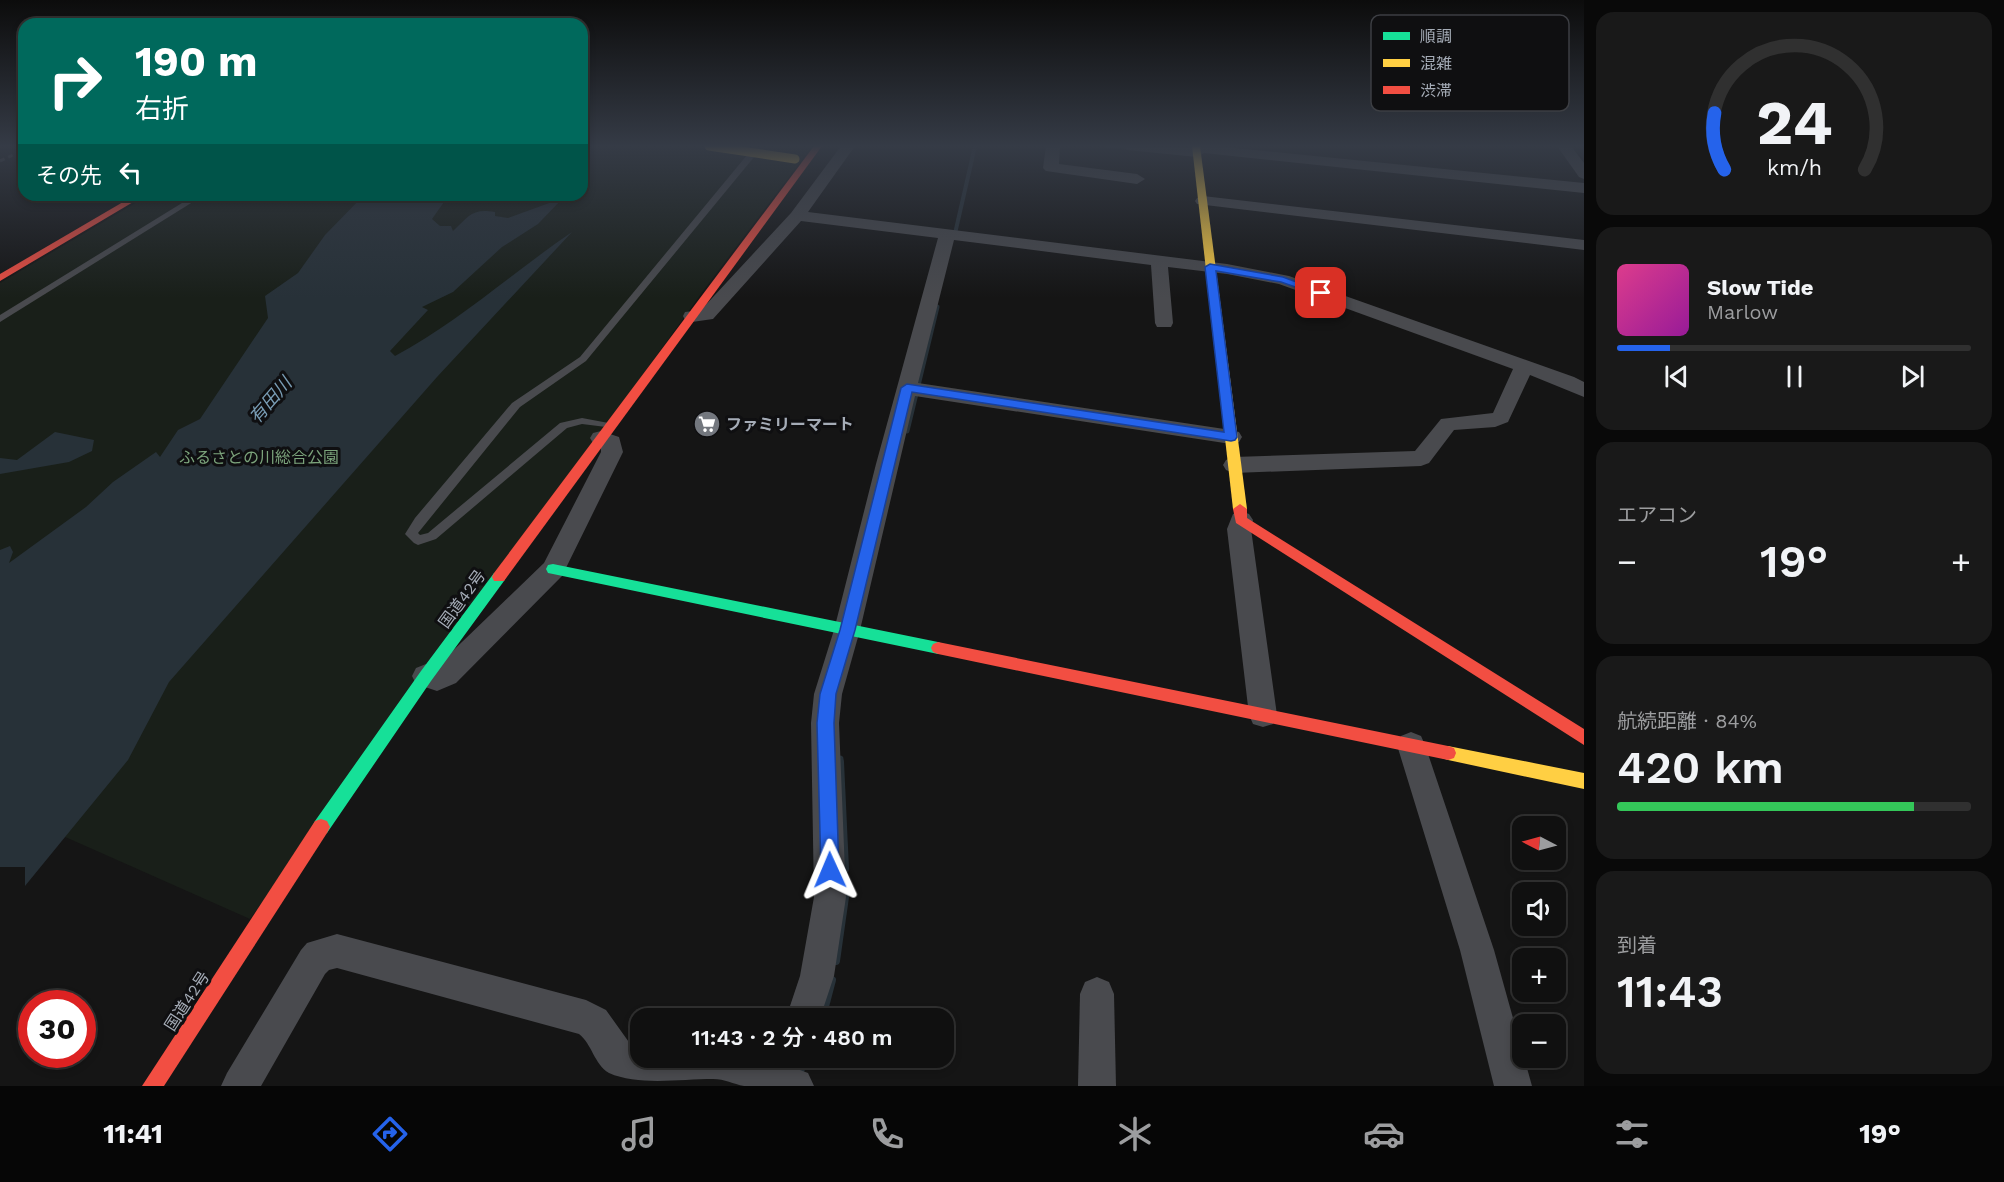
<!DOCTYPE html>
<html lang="ja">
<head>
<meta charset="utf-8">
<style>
  :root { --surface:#101010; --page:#191919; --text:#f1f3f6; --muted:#9c9d9f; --line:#303030; --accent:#2563eb }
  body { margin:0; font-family:"Work Sans","Noto Sans JP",sans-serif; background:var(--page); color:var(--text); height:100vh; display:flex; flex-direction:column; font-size:22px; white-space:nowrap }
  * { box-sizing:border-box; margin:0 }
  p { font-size:20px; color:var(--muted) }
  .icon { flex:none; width:33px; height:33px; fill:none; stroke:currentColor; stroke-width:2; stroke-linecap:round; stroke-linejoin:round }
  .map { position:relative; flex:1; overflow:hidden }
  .drawer { display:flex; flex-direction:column; gap:12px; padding:12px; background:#090909; width:420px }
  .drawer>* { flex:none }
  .top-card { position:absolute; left:18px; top:18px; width:570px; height:183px; border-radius:18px; box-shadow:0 3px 9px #0003,0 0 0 2px var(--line); background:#00695c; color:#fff; overflow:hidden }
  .needle { width:39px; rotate:276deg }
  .buttons { position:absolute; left:1512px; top:816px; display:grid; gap:12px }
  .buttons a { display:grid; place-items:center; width:54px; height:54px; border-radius:12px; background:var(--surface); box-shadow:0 3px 9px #0003,0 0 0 2px var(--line); font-size:30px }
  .speed { position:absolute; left:18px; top:990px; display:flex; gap:12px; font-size:30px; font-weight:700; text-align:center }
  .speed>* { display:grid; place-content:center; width:78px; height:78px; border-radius:50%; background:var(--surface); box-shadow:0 3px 9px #0003,0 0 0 2px var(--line); line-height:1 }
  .speed .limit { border:9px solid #d22; background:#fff; color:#111 }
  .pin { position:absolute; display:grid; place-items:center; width:51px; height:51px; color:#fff; margin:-26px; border-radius:12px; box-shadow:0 3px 9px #0006 }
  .me { position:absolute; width:66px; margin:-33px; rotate:359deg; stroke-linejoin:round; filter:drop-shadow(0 0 4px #0008) }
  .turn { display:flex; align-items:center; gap:21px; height:126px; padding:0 18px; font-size:27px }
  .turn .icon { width:78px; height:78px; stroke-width:2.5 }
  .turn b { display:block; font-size:42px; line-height:51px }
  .then { display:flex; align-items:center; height:57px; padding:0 18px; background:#0003; gap:12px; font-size:22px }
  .big { font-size:45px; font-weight:600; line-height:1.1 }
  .drawer .tile { flex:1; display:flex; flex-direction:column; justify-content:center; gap:9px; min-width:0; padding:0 21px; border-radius:18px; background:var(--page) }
  .drawer .dial { align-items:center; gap:0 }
  .dial svg { height:156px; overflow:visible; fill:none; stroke:var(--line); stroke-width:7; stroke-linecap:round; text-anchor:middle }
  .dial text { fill:var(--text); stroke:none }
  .song { display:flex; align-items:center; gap:18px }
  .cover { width:72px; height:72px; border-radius:9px; background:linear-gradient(135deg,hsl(330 70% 55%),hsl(300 70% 35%)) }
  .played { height:6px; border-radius:3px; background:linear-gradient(90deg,var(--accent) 15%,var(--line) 15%) }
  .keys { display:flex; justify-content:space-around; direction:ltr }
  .heat { display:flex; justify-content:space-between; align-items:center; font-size:33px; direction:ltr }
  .charge { height:9px; border-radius:4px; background:linear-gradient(90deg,#34c759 84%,var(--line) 0) }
  .trip { position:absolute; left:630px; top:1008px; width:324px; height:60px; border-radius:18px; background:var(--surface); box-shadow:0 3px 9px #0003,0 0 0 2px var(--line); font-weight:600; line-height:60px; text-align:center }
  .menu { display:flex; height:96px; justify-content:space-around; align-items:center; background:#060606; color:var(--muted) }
  .menu .icon { width:42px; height:42px }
  .menu .on { color:var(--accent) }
  .menu b { font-size:27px; color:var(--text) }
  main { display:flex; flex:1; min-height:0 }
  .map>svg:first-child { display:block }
</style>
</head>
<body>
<main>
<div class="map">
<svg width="1584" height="1086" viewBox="0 0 1584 1086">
  <rect width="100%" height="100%" fill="#151515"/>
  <polygon fill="#191f19" points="582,146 812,146 701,294 250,919 0,808 0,283 149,195 582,195"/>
  <g fill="#273138">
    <path d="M 364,195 L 449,195 L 432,219 L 440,226 L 451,226 L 453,231 C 469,216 472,208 495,212 L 495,216 L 508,218 L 563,198 L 538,224 L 502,247 L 453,292 L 422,307 L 428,310 L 390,351 L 395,356 C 458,322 512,273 572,232 L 437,377 L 169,682 L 128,760 L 25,886 L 25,867 L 0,867 L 0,550 L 10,546 L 13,552 L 9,563 L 86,507 L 113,482 L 156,452 L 160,457 L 178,430 L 200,419 L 268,318 L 265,296 L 298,273 L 325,235 Z"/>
    <polygon points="55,432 94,440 92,451 69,462 0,474 0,458 17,460"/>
  </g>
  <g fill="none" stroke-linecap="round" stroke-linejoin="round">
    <g stroke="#273138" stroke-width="4">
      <polyline points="1108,146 1129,148"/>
      <polyline points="954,238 975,146"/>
    </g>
    <polyline stroke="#273138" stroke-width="5" points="907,431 937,307"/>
    <polyline stroke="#273138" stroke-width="7" points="840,759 840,764"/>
    <g stroke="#273138" stroke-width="8">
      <polyline points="840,762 845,869"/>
      <polyline points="836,961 845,897"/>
      <polyline points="822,1018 832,980"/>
      <polyline points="793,1086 806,1058"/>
    </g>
    <g fill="#494a4e" fill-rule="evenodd">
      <polygon points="752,149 759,151 586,361 520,407 418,533 420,535 428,533 560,423 582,418 614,424 615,426 614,428 582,424 567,428 436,539 418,545 414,543 405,534 415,518 512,403 580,357"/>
      <polygon points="195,195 204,195 0,322 0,315"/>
    </g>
    <g fill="#494a4e" fill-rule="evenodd">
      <polygon points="841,146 855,146 808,212 1227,264 1289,276 1574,377 1584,382 1584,397 1530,375 1508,422 1495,427 1454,430 1429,463 1421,466 1234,473 1226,470 1223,465 1226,460 1234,457 1415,451 1441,419 1493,413 1513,369 1279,284 1227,274 1168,267 1173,323 1171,327 1157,327 1155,323 1151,265 954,240 918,383 1231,430 1239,432 1242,437 1239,442 1231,444 915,396 860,630 842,694 839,723 846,897 834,976 820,1018 786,1018 800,976 814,897 811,723 814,694 834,630 876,464 938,238 801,221 713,319 692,322 685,320 683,316 685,312 701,310 791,213"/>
      <polygon points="1046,146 1060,146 1059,164 1137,174 1145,179 1137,184 1046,171 1043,168"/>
      <polygon points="1120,146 1189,148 1190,146 1214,146 1584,183 1584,193 1204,153 1197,157 1127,150"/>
      <polygon points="1557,146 1571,146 1584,163 1584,179 1579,177"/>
      <polygon points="1203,196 1584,240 1584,250 1197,204 1195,201 1197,198"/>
      <polygon points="601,431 619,437 623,452 562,576 456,683 437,691 416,684 412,676 416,668 426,664 436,667 544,563 601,452 601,446 593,443 590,438 593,433"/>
      <polygon points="1241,511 1249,514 1253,520 1251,529 1277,715 1273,724 1263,727 1253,724 1249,715 1227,529 1233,514"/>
      <polygon points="1411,732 1421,736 1425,745 1494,950 1532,1086 1494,1086 1460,950 1397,745 1401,736"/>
      <path d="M 337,934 L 586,1000 L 606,1010 L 631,1045 L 640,1044 L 640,1058 L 805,1058 L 800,1070 L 808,1073 L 814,1086 C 792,1086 766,1086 744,1086 C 733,1084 725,1079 713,1079 C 680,1079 638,1086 609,1073 C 594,1064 592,1044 579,1034 L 337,968 L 329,970 L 325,974 L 261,1086 L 221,1086 L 227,1073 L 301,950 L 307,943 Z"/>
      <polygon points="1097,977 1109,982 1114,994 1116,1086 1078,1086 1080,994 1085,982"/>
    </g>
    <g fill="#16e098" fill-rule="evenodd">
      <polygon points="553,564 938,642 943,644 945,648 943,652 938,654 553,574 548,573 546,569 548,565"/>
      <polygon points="499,572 504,573 506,577 504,581 431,681 327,833 321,835 315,833 312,827 315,821 421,671 494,573"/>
    </g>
    <g fill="#ffcf43" fill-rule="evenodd">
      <polygon points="1192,146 1200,146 1247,509 1240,514 1233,509"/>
      <polygon points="1448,746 1584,773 1584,789 1448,760 1442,758 1440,753 1442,748"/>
    </g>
    <g fill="#f24e42" fill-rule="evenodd">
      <polygon points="814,146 822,146 504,581 494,581 492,577 494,573"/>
      <polygon points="135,195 145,195 0,281 0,274"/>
      <polygon points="1240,504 1247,509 1247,518 1584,729 1584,745 1236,523 1233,509"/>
      <polygon points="938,642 1448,746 1454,748 1456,753 1454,758 1448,760 938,654 933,652 931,648 933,644"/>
      <polygon points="321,819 327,821 330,827 327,833 164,1086 142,1086 315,821"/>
    </g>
    <polyline stroke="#494a4d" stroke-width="3" stroke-dasharray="5 4" stroke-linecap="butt" points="0,161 24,150"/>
    <polyline stroke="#ffcf43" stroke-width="9" points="709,146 795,159"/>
  </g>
  <linearGradient id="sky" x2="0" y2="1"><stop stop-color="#0c0c0c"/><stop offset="0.49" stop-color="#353b46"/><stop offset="1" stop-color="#353b46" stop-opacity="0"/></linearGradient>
  <rect width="1584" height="298" fill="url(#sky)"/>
  <polygon fill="#2563eb" stroke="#184099" stroke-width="1.5" points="1210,264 1283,277 1326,293 1321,296 1281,282 1216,271 1237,437 1235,440 1231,441 912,392 855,630 836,694 834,723 839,870 837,876 830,879 824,876 821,870 817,723 820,694 840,630 901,388 907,384 1224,432 1205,267"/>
  <defs>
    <symbol id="supermarket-disc" viewBox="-11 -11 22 22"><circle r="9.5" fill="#73777e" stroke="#0f0f11"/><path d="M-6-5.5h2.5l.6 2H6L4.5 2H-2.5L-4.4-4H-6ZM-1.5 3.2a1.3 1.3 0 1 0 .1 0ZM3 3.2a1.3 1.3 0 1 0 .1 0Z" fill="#fff"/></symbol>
  </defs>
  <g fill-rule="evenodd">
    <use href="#supermarket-disc" x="692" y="409" width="30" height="30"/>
  </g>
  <g text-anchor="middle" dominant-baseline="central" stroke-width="6" stroke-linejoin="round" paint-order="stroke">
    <g font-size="16" font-weight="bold" fill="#a5acb7" stroke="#0f0f11" text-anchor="start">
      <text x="726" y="424">ファミリーマート</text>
    </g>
    <g font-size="16" fill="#7ba37b" stroke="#0f0f11">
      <text x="259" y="457">ふるさとの川総合公園</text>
    </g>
    <g font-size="16" fill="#a5acb7" stroke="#0f0f11">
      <text transform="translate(462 599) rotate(-54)">国道42号</text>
      <text transform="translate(187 1001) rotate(-57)">国道42号</text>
    </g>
    <g font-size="18" font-style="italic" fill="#799db5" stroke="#0f0f11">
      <text transform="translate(270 400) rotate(-49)">有田川</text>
    </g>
  </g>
  <rect x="1371" y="15" width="198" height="96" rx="9" fill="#0f0f11" stroke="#3c3e43" stroke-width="1.5"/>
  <rect x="1383" y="32" width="27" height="8" fill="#16e098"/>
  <rect x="1383" y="59" width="27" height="8" fill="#ffcf43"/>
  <rect x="1383" y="86" width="27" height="8" fill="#f24e42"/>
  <g font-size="16" fill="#a5acb7">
    <text x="1420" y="42">順調</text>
    <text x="1420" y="69">混雑</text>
    <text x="1420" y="96">渋滞</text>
  </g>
</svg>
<div class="buttons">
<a><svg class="needle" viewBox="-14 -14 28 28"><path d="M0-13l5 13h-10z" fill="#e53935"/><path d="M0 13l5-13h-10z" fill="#9c9d9f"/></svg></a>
<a><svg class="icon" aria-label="sound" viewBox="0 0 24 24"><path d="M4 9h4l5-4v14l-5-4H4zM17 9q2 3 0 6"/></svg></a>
<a>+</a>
<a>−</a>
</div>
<div class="speed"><div class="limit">30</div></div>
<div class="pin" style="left:1321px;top:293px;background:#d93025"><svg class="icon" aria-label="arrive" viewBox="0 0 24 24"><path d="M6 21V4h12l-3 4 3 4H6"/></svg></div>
<svg class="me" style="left:830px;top:870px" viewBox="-20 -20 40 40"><path d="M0-17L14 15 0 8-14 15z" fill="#2563eb" stroke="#fff" stroke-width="4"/></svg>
<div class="trip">11:43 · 2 分 · 480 m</div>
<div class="top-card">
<div class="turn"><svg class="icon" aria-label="right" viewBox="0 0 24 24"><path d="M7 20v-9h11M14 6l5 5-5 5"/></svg><div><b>190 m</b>右折</div></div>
<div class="then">その先<svg class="icon" aria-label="left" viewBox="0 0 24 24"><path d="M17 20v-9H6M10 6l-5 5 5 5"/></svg></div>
</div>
</div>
<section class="drawer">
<div class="tile dial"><svg viewBox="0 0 100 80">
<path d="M14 69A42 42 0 1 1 86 69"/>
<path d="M14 69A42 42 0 0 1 9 40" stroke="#2563eb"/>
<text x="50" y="56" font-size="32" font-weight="700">24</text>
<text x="50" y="72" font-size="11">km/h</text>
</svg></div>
<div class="tile">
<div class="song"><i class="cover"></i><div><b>Slow Tide</b><p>Marlow</p></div></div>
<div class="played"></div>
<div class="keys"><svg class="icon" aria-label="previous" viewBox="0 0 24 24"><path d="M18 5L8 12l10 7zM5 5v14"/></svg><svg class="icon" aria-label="pause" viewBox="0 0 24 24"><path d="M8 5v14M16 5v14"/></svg><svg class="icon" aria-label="next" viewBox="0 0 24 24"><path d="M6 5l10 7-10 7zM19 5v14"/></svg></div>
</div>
<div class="tile"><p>エアコン</p>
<div class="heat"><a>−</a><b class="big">19°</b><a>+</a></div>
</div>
<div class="tile"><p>航続距離 · 84%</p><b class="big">420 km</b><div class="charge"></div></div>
<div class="tile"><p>到着</p><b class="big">11:43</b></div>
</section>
</main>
<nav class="menu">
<b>11:41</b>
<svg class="icon on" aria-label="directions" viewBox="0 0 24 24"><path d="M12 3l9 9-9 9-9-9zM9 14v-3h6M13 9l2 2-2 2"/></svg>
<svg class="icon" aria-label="music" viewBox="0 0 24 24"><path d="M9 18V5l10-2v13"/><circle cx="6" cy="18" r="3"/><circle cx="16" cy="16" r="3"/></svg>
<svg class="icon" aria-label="phone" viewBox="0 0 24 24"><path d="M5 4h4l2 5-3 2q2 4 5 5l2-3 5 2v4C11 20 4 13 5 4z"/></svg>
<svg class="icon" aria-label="climate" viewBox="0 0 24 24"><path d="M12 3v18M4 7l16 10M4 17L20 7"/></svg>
<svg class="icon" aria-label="car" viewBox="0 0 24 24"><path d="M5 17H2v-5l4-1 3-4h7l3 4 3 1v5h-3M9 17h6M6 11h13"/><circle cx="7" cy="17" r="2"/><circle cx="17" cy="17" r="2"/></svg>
<svg class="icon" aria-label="filters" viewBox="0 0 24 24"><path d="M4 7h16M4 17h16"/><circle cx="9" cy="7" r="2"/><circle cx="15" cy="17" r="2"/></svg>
<b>19°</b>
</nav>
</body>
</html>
